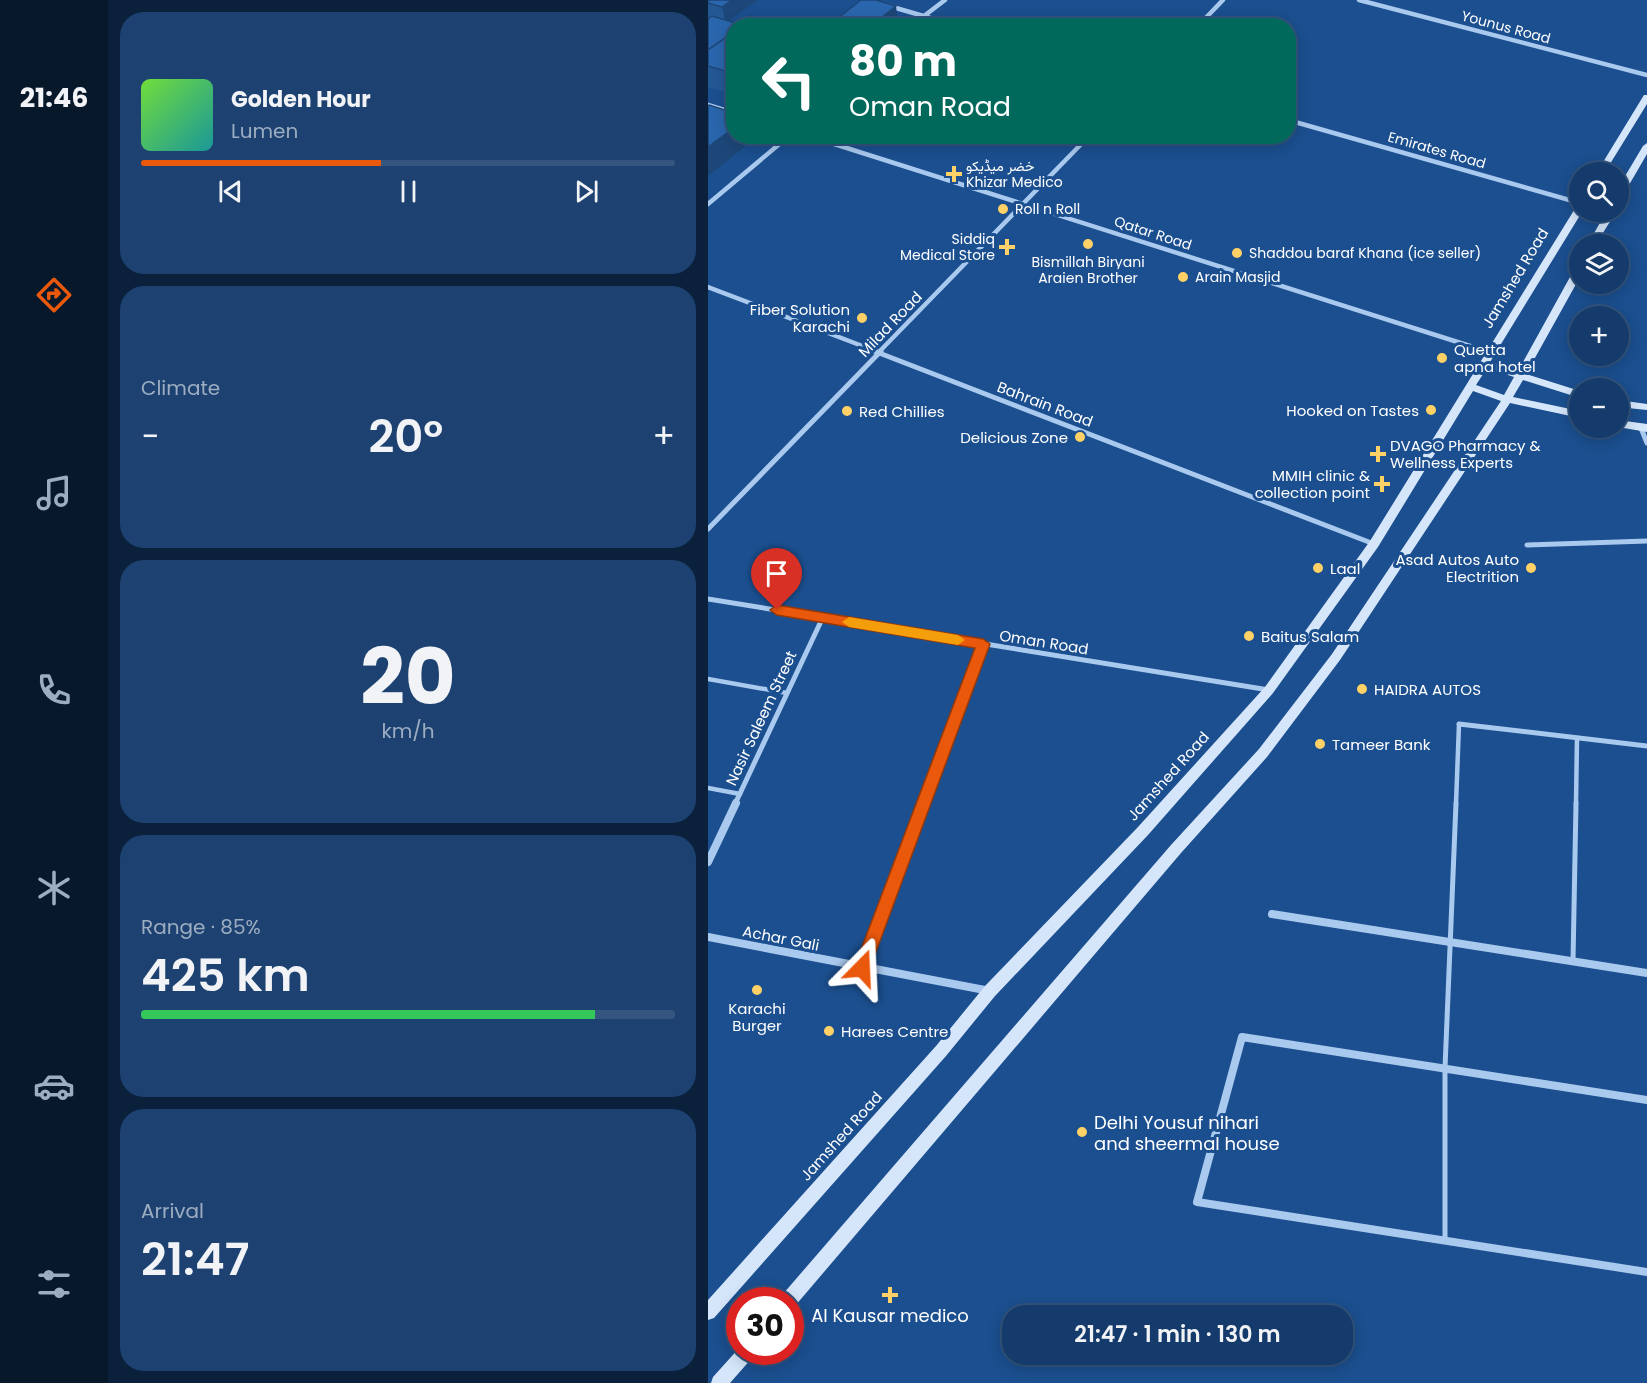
<!DOCTYPE html>
<html lang="en">
<head>
<meta charset="utf-8">
<style>
  :root { --surface:#143b6b; --page:#1d4271; --text:#f1f3f6; --muted:#9dadc1; --line:#33557e; --accent:#ea580c }
  body { margin:0; font-family:Poppins,Vazirmatn,sans-serif; background:var(--page); color:var(--text); height:100vh; display:flex; flex-direction:column; font-size:22px; white-space:nowrap }
  * { box-sizing:border-box; margin:0 }
  p { font-size:20px; color:var(--muted) }
  .icon { flex:none; width:33px; height:33px; fill:none; stroke:currentColor; stroke-width:2; stroke-linecap:round; stroke-linejoin:round }
  .map { position:relative; flex:1; overflow:hidden }
  .panel { display:flex; flex-direction:column; gap:12px; padding:12px; background:#0b203b; width:600px }
  .panel>* { flex:none }
  .banner { position:absolute; left:18px; top:18px; width:570px; height:126px; border-radius:24px; box-shadow:0 3px 15px #0003,0 0 0 2px var(--line); background:#00695c; color:#fff; overflow:hidden }
  .tools { position:absolute; left:861px; top:162px; display:grid; gap:12px }
  .tools a { display:grid; place-items:center; width:60px; height:60px; border-radius:50%; background:var(--surface); box-shadow:0 3px 15px #0003,0 0 0 2px var(--line); font-size:30px }
  .speed { position:absolute; left:18px; top:1287px; display:flex; gap:12px; font-size:30px; font-weight:700; text-align:center }
  .speed>* { display:grid; place-content:center; width:78px; height:78px; border-radius:50%; background:var(--surface); box-shadow:0 3px 15px #0003,0 0 0 2px var(--line); line-height:1 }
  .speed .limit { border:9px solid #d22; background:#fff; color:#111 }
  .pin { position:absolute; display:grid; place-items:center; width:51px; height:51px; color:#fff; margin:-62px -26px; border-radius:50% 50% 50% 0; rotate:-45deg; box-shadow:0 0 6px #0007 }
  .pin .icon { rotate:45deg }
  .me { position:absolute; width:66px; margin:-33px; rotate:21deg; stroke-linejoin:round; filter:drop-shadow(0 0 4px #0008) }
  .turn { display:flex; align-items:center; gap:21px; height:126px; padding:0 24px; font-size:27px }
  .turn .icon { width:78px; height:78px; stroke-width:2.5 }
  .turn b { display:block; font-size:42px; line-height:51px }
  .big { font-size:45px; font-weight:600; line-height:1.1 }
  .panel .card { flex:1; display:flex; flex-direction:column; justify-content:center; gap:9px; min-width:0; padding:0 21px; border-radius:24px; background:var(--page) }
  .panel .dial { align-items:center; gap:0 }
  .dial b { font-size:78px; line-height:1 }
  .song { display:flex; align-items:center; gap:18px }
  .cover { width:72px; height:72px; border-radius:9px; background:linear-gradient(135deg,hsl(100 70% 55%),hsl(180 70% 35%)) }
  .played { height:6px; border-radius:3px; background:linear-gradient(90deg,var(--accent) 45%,var(--line) 45%) }
  .keys { display:flex; justify-content:space-around; direction:ltr }
  .heat { display:flex; justify-content:space-between; align-items:center; font-size:33px; direction:ltr }
  .charge { height:9px; border-radius:4px; background:linear-gradient(90deg,#34c759 85%,var(--line) 0) }
  .trip { position:absolute; left:294px; top:1305px; width:351px; height:60px; border-radius:24px; background:var(--surface); box-shadow:0 3px 15px #0003,0 0 0 2px var(--line); font-weight:600; line-height:60px; text-align:center }
  main { display:flex; flex:1; min-height:0 }
  .dock { display:flex; flex-direction:column; width:108px; justify-content:space-around; align-items:center; background:#08182b; color:var(--muted) }
  .dock .icon { width:42px; height:42px }
  .dock .on { color:var(--accent) }
  .dock b { font-size:27px; color:var(--text) }
  .map>svg:first-child { display:block }
</style>
</head>
<body>
<main>
<nav class="dock">
<b>21:46</b>
<svg class="icon on" aria-label="directions" viewBox="0 0 24 24"><path d="M12 3l9 9-9 9-9-9zM9 14v-3h6M13 9l2 2-2 2"/></svg>
<svg class="icon" aria-label="music" viewBox="0 0 24 24"><path d="M9 18V5l10-2v13"/><circle cx="6" cy="18" r="3"/><circle cx="16" cy="16" r="3"/></svg>
<svg class="icon" aria-label="phone" viewBox="0 0 24 24"><path d="M5 4h4l2 5-3 2q2 4 5 5l2-3 5 2v4C11 20 4 13 5 4z"/></svg>
<svg class="icon" aria-label="climate" viewBox="0 0 24 24"><path d="M12 3v18M4 7l16 10M4 17L20 7"/></svg>
<svg class="icon" aria-label="car" viewBox="0 0 24 24"><path d="M5 17H2v-5l4-1 3-4h7l3 4 3 1v5h-3M9 17h6M6 11h13"/><circle cx="7" cy="17" r="2"/><circle cx="17" cy="17" r="2"/></svg>
<svg class="icon" aria-label="filters" viewBox="0 0 24 24"><path d="M4 7h16M4 17h16"/><circle cx="9" cy="7" r="2"/><circle cx="15" cy="17" r="2"/></svg>
</nav>
<section class="panel">
<div class="card">
<div class="song"><i class="cover"></i><div><b>Golden Hour</b><p>Lumen</p></div></div>
<div class="played"></div>
<div class="keys"><svg class="icon" aria-label="previous" viewBox="0 0 24 24"><path d="M18 5L8 12l10 7zM5 5v14"/></svg><svg class="icon" aria-label="pause" viewBox="0 0 24 24"><path d="M8 5v14M16 5v14"/></svg><svg class="icon" aria-label="next" viewBox="0 0 24 24"><path d="M6 5l10 7-10 7zM19 5v14"/></svg></div>
</div>
<div class="card"><p>Climate</p>
<div class="heat"><a>−</a><b class="big">20°</b><a>+</a></div>
</div>
<div class="card dial"><b>20</b><p>km/h</p></div>
<div class="card"><p>Range · 85%</p><b class="big">425 km</b><div class="charge"></div></div>
<div class="card"><p>Arrival</p><b class="big">21:47</b></div>
</section>
<div class="map">
<svg width="939" height="1383" viewBox="0 0 939 1383">
  <rect width="100%" height="100%" fill="#1b4f8f"/>
  <g fill="none" stroke-linecap="round" stroke-linejoin="round">
    <g stroke="#a9c9ee" stroke-width="4.5">
      <polyline points="0,679 79,693"/>
      <polyline points="0,788 32,794"/>
      <polyline points="748,804 751,724"/>
      <polyline points="868,804 869,738"/>
    </g>
    <g stroke="#a9c9ee" stroke-width="5">
      <polyline points="865,961 868,803"/>
      <polyline points="737,1240 737,1068 748,803"/>
    </g>
    <g stroke="#a9c9ee" stroke-width="4.5">
      <polyline points="651,0 939,75"/>
      <polyline points="181,6 250,26"/>
      <polyline points="203,26 237,0"/>
      <polyline points="490,26 515,0"/>
      <polyline points="0,105 26,113"/>
      <polyline points="580,120 872,203"/>
      <polyline points="101,136 781,352"/>
      <polyline points="0,204 81,136"/>
      <polyline points="0,287 170,352"/>
      <polyline points="171,352 381,136"/>
    </g>
    <g stroke="#a9c9ee" stroke-width="5">
      <polyline points="166,351 666,544"/>
      <polyline points="777,351 783,353"/>
      <polyline points="933,428 939,443"/>
      <polyline points="0,529 173,351"/>
      <polyline points="819,545 939,541"/>
      <polyline points="0,599 561,690"/>
      <polyline points="751,724 939,746"/>
      <polyline points="27,804 115,617"/>
      <polyline points="215,804 275,644"/>
    </g>
    <g stroke="#a9c9ee" stroke-width="8">
      <polyline points="0,862 28,803"/>
      <polyline points="564,914 939,973"/>
      <polyline points="0,937 282,991"/>
      <polyline points="154,967 216,803"/>
      <polyline points="939,1100 534,1037 489,1202 939,1272"/>
    </g>
    <g fill="#d6e6fa" fill-rule="evenodd">
      <polygon points="936,95 939,95 939,104 897,172 889,172"/>
      <polygon points="939,143 939,154 914,197 910,200 910,188 935,146"/>
      <path d="M 872,204 L 872,212 L 874,212 L 782,362 L 810,371 L 867,268 L 872,265 L 872,277 L 818,374 L 872,391 L 872,398 L 815,380 L 805,397 L 872,411 L 872,418 L 802,403 L 632,660 L 559,757 L 473,853 L 87,1306 L 82,1307 L 82,1300 L 73,1300 L 75,1294 L 463,845 L 551,749 L 624,654 L 793,401 L 765,391 L 670,547 L 565,693 L 440,835 L 287,996 L 238,1056 L 6,1318 L 0,1320 L 0,1300 L 228,1046 L 277,986 L 430,827 L 557,687 L 662,541 L 868,207 ZM 779,368 L 806,377 L 796,395 L 768,385 Z"/>
      <polygon points="898,212 908,212 888,244 880,244"/>
      <polygon points="910,400 939,404 939,410 910,407"/>
      <polygon points="910,420 939,424 939,432 910,427"/>
      <polygon points="32,1347 32,1352 46,1352 44,1358 22,1383 3,1383 5,1377"/>
    </g>
  </g>
  <polygon fill="#245895" points="0,0 50,0 21,21 34,25 57,26 26,26 26,95 0,87"/>
  <g fill="#1d4779">
    <polygon points="24,0 50,0 18,23 14,7"/>
    <polygon points="188,6 190,22 185,26 163,26"/>
    <polygon points="26,128 26,136 43,136 44,141 0,176 0,147"/>
  </g>
  <g fill="#2a66ad" stroke="#1d4779" stroke-width="1.5">
    <polygon points="0,0 24,0 14,7 0,3"/>
    <polygon points="153,0 168,0 188,6 163,26 120,26"/>
    <polygon points="4,16 34,25 26,26 26,32 0,50 0,19"/>
    <polygon points="41,21 57,26 34,26"/>
    <polygon points="26,32 26,72 24,73 0,66 0,50"/>
    <polygon points="1,105 26,113 26,128 0,147 0,106"/>
  </g>
  <polygon fill="#ea580c" stroke="#983908" stroke-width="1.5" points="69,605 275,639 282,644 162,968 159,973 154,975 148,973 146,968 267,648 69,615 62,610"/>
  <polygon fill="#f59e0b" points="141,617 250,635 257,640 250,645 141,627 134,622"/>
  <g fill="#ffd166" stroke="#1b4f8f" stroke-width="2">
    <path d="M243 165h6v6h6v6h-6v6h-6v-6h-6v-6h6z"/>
    <circle cx="295" cy="209" r="6"/>
    <circle cx="380" cy="244" r="6"/>
    <path d="M296 238h6v6h6v6h-6v6h-6v-6h-6v-6h6z"/>
    <circle cx="529" cy="253" r="6"/>
    <circle cx="475" cy="277" r="6"/>
    <circle cx="154" cy="318" r="6"/>
    <circle cx="734" cy="358" r="6"/>
    <circle cx="723" cy="410" r="6"/>
    <circle cx="139" cy="411" r="6"/>
    <circle cx="372" cy="437" r="6"/>
    <path d="M667 445h6v6h6v6h-6v6h-6v-6h-6v-6h6z"/>
    <path d="M671 475h6v6h6v6h-6v6h-6v-6h-6v-6h6z"/>
    <circle cx="610" cy="568" r="6"/>
    <circle cx="823" cy="568" r="6"/>
    <circle cx="541" cy="636" r="6"/>
    <circle cx="654" cy="689" r="6"/>
    <circle cx="612" cy="744" r="6"/>
    <circle cx="49" cy="990" r="6"/>
    <circle cx="121" cy="1031" r="6"/>
    <circle cx="374" cy="1132" r="6"/>
    <path d="M179 1286h6v6h6v6h-6v6h-6v-6h-6v-6h6z"/>
  </g>
  <g text-anchor="middle" dominant-baseline="central" stroke-width="6" stroke-linejoin="round" paint-order="stroke">
    <g font-size="14" fill="#fff" stroke="#1b4f8f">
      <text transform="translate(798 27) rotate(15)">Younus Road</text>
      <text transform="translate(729 150) rotate(16)">Emirates Road</text>
      <text transform="translate(445 233) rotate(18)">Qatar Road</text>
    </g>
    <g font-size="14" fill="#fff" stroke="#1b4f8f" text-anchor="start">
      <text x="258" y="166">خضر میڈیکو<tspan x="258" dy="16">Khizar Medico</tspan></text>
      <text x="307" y="209">Roll n Roll</text>
      <text x="287" y="239" text-anchor="end">Siddiq<tspan x="287" dy="16">Medical Store</tspan></text>
      <text x="541" y="253">Shaddou baraf Khana (ice seller)</text>
      <text x="380" y="262" text-anchor="middle">Bismillah Biryani<tspan x="380" dy="16">Araien Brother</tspan></text>
      <text x="487" y="277">Arain Masjid</text>
    </g>
    <g font-size="15" fill="#fff" stroke="#1b4f8f">
      <text transform="translate(807 278) rotate(-59)">Jamshed Road</text>
      <text transform="translate(182 324) rotate(-46)">Milad Road</text>
      <text transform="translate(337 404) rotate(21)">Bahrain Road</text>
      <text transform="translate(336 642) rotate(9)">Oman Road</text>
      <text transform="translate(53 718) rotate(-65)">Nasir Saleem Street</text>
      <text transform="translate(460 776) rotate(-48)">Jamshed Road</text>
      <text transform="translate(73 938) rotate(11)">Achar Gali</text>
      <text transform="translate(133 1136) rotate(-48)">Jamshed Road</text>
    </g>
    <g font-size="15" fill="#fff" stroke="#1b4f8f" text-anchor="start">
      <text x="142" y="309" text-anchor="end">Fiber Solution<tspan x="142" dy="17">Karachi</tspan></text>
      <text x="746" y="349">Quetta<tspan x="746" dy="17">apna hotel</tspan></text>
      <text x="711" y="410" text-anchor="end">Hooked on Tastes</text>
      <text x="151" y="411">Red Chillies</text>
      <text x="360" y="437" text-anchor="end">Delicious Zone</text>
      <text x="682" y="445">DVAGO Pharmacy &amp;<tspan x="682" dy="17">Wellness Experts</tspan></text>
      <text x="662" y="475" text-anchor="end">MMIH clinic &amp;<tspan x="662" dy="17">collection point</tspan></text>
      <text x="811" y="559" text-anchor="end">Asad Autos Auto<tspan x="811" dy="17">Electrition</tspan></text>
      <text x="622" y="568">Laal</text>
      <text x="553" y="636">Baitus Salam</text>
      <text x="666" y="689">HAIDRA AUTOS</text>
      <text x="624" y="744">Tameer Bank</text>
      <text x="49" y="1008" text-anchor="middle">Karachi<tspan x="49" dy="17">Burger</tspan></text>
      <text x="133" y="1031">Harees Centre</text>
    </g>
    <g font-size="18" fill="#fff" stroke="#1b4f8f" text-anchor="start">
      <text x="386" y="1122">Delhi Yousuf nihari<tspan x="386" dy="21">and sheermal house</tspan></text>
      <text x="182" y="1315" text-anchor="middle">Al Kausar medico</text>
    </g>
  </g>
</svg>
<div class="tools">
<a><svg class="icon" aria-label="search" viewBox="0 0 24 24"><circle cx="10" cy="10" r="6"/><path d="M15 15l6 6"/></svg></a>
<a><svg class="icon" aria-label="layers" viewBox="0 0 24 24"><path d="M12 4l9 5-9 5-9-5zM3 14l9 5 9-5"/></svg></a>
<a>+</a>
<a>−</a>
</div>
<div class="speed"><div class="limit">30</div></div>
<div class="pin" style="left:69px;top:610px;background:#d93025"><svg class="icon" aria-label="arrive" viewBox="0 0 24 24"><path d="M6 21V4h12l-3 4 3 4H6"/></svg></div>
<svg class="me" style="left:154px;top:968px" viewBox="-20 -20 40 40"><path d="M0-17L14 15 0 8-14 15z" fill="#ea580c" stroke="#fff" stroke-width="4"/></svg>
<div class="trip">21:47 · 1 min · 130 m</div>
<div class="banner">
<div class="turn"><svg class="icon" aria-label="left" viewBox="0 0 24 24"><path d="M17 20v-9H6M10 6l-5 5 5 5"/></svg><div><b>80 m</b>Oman Road</div></div>
</div>
</div>
</main>
</body>
</html>
